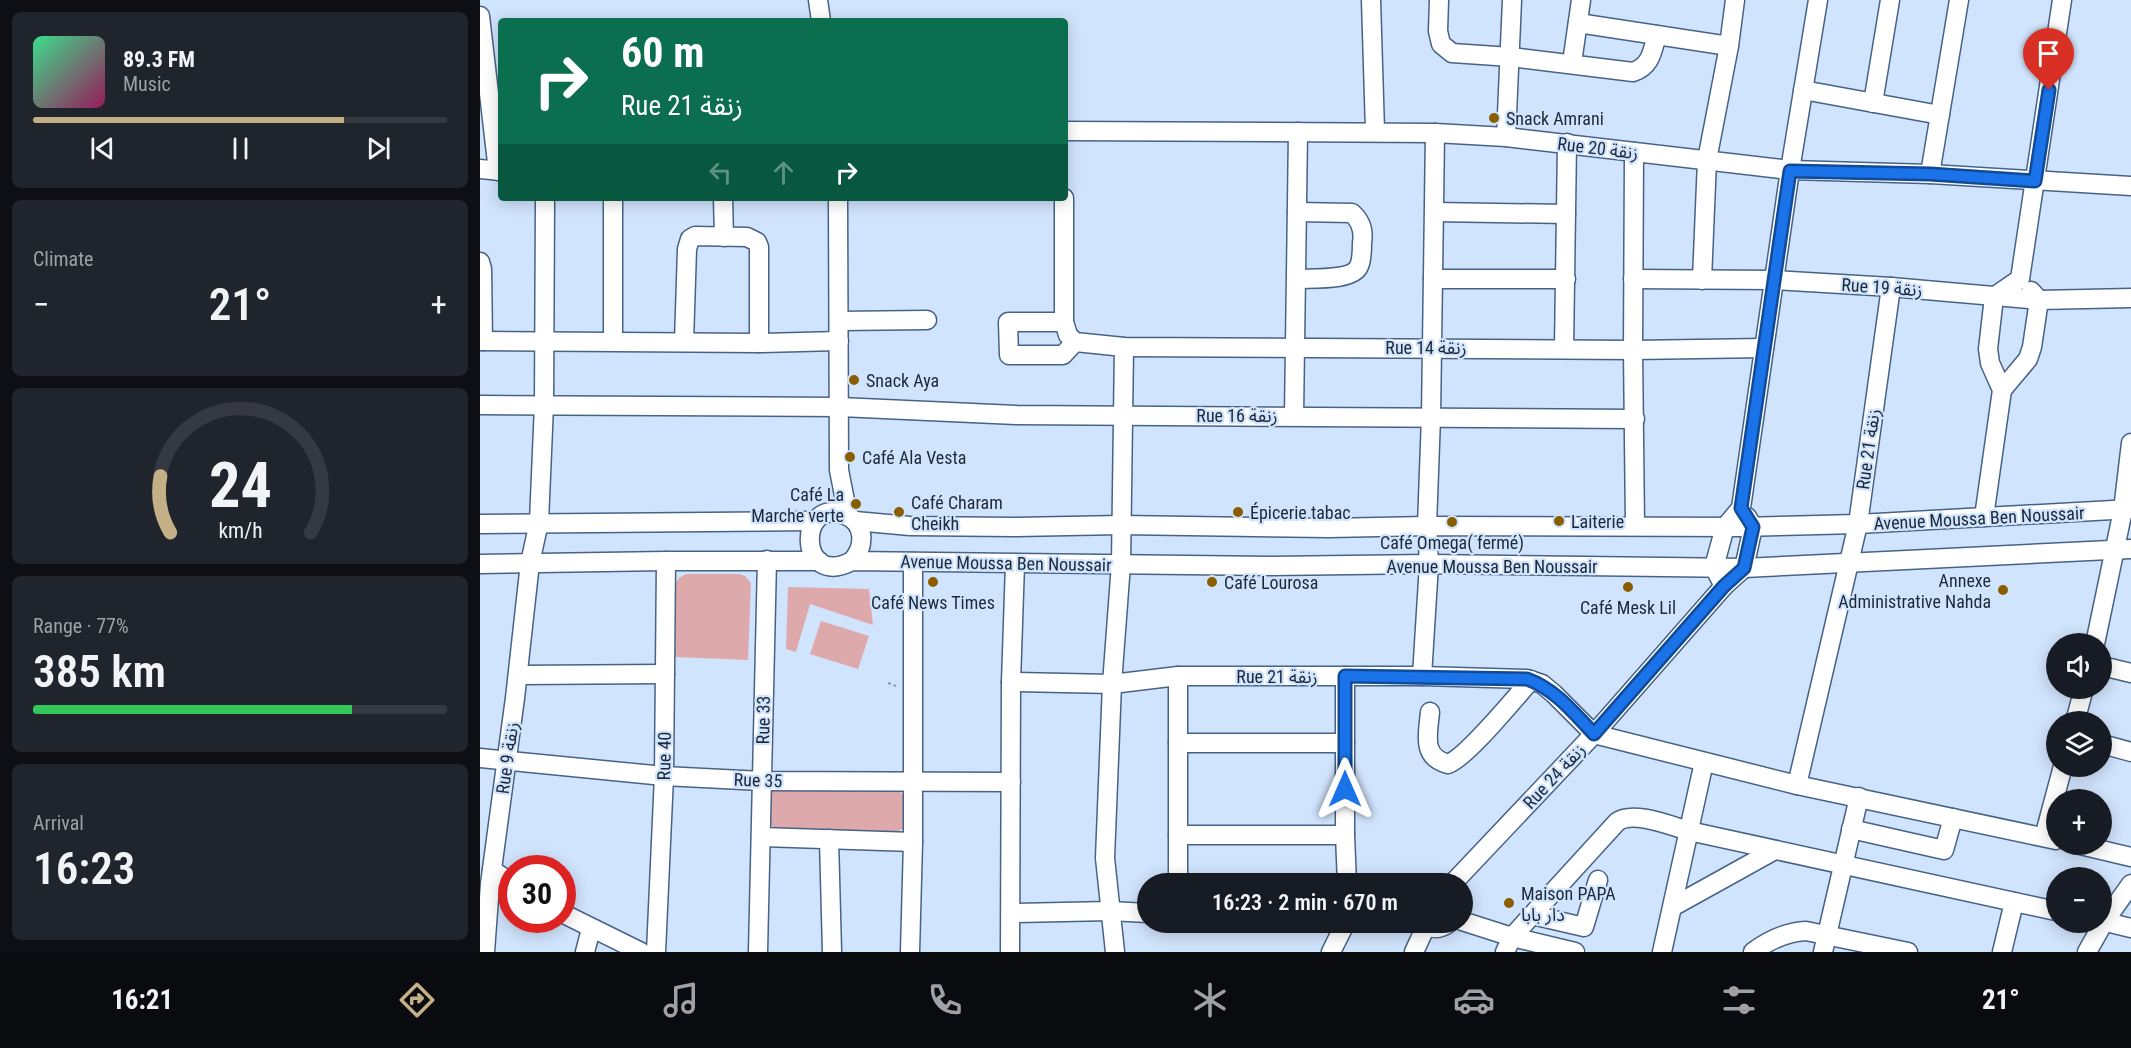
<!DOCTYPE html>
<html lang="en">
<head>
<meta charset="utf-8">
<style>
  :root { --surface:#171b24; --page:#20242c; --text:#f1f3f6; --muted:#9ea1a6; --line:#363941; --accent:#c3b087 }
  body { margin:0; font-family:"Roboto Condensed","Noto Sans Arabic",sans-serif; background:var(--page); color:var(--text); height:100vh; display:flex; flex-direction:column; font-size:22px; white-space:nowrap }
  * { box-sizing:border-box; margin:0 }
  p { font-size:20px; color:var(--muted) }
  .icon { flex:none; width:33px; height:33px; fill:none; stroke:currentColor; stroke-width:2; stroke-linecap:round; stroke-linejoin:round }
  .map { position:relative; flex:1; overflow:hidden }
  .drawer { display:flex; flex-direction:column; gap:12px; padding:12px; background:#0d0f14; width:480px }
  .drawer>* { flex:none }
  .guide { position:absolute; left:18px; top:18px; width:570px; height:183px; border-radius:6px; box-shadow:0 3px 15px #0003; background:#0b6e4f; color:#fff; overflow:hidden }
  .buttons { position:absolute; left:1566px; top:633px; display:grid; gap:12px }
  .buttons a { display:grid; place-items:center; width:66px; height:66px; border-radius:50%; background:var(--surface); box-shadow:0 3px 15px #0003; font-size:30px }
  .speed { position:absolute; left:18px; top:855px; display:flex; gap:12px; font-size:30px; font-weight:700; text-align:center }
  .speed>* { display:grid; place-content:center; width:78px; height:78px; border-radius:50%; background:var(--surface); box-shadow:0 3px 15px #0003; line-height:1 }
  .speed .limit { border:9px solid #d22; background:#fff; color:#111 }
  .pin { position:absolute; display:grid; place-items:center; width:51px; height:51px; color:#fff; margin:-62px -26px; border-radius:50% 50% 50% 0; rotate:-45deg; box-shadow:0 0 6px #0007 }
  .pin .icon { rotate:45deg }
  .me { position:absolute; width:66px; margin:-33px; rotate:0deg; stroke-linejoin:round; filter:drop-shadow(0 0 4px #0008) }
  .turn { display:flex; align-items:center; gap:21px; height:126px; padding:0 24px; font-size:27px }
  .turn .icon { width:78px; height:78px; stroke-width:2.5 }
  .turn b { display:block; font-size:42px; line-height:51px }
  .lanes { display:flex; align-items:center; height:57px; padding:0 24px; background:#0003; justify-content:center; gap:30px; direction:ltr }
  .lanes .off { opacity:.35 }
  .big { font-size:45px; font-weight:600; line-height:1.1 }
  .drawer .tile { flex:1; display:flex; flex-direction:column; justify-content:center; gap:9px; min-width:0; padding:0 21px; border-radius:9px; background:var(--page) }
  .drawer .dial { align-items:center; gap:0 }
  .dial svg { height:156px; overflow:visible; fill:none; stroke:var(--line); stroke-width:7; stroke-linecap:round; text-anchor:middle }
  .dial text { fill:var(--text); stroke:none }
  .song { display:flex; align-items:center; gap:18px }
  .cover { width:72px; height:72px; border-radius:9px; background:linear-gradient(135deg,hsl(150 70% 55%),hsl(330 70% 35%)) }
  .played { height:6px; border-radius:3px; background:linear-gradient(90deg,var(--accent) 75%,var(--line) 75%) }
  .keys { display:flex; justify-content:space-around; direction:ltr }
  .heat { display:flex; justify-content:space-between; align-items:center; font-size:33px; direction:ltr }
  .charge { height:9px; border-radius:4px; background:linear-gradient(90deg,#34c759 77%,var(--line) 0) }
  .trip { position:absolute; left:657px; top:873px; width:336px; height:60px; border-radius:30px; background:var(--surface); box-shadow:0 3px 15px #0003; font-weight:600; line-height:60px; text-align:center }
  .tab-bar { display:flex; height:96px; justify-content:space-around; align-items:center; background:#090b0e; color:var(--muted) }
  .tab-bar .icon { width:42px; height:42px }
  .tab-bar .current { color:var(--accent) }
  .tab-bar b { font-size:27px; color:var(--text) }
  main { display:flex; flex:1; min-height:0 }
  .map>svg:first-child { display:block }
</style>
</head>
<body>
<main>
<section class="drawer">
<div class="tile">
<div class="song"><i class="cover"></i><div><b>89.3 FM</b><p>Music</p></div></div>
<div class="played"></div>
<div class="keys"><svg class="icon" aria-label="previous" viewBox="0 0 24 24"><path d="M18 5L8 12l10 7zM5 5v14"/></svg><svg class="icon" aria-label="pause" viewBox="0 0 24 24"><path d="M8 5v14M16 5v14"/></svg><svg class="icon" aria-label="next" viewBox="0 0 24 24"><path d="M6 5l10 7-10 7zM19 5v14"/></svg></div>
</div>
<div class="tile"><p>Climate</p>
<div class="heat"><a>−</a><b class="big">21°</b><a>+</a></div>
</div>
<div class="tile dial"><svg viewBox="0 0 100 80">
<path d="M14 69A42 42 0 1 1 86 69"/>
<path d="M14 69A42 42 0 0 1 9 40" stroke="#c3b087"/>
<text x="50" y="56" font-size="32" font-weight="700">24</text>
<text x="50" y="72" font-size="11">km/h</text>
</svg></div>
<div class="tile"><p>Range · 77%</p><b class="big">385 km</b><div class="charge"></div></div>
<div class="tile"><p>Arrival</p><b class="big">16:23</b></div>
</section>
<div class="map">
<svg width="1651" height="952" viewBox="0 0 1651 952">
  <rect width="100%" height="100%" fill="#d1e4fd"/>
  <g fill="#dea9ab">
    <polygon points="206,574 259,574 265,576 271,583 268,660 195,657 196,583 199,578"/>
    <polygon points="308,587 389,589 393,625 330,604 316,652 306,649"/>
    <polygon points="341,621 389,636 378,669 330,654"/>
    <polygon points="298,789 418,791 426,797 424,828 416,832 295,829 289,822 290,792"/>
  </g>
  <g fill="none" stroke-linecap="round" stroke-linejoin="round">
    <defs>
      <g id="minor">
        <polyline points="338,0 341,21"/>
        <polyline points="891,0 895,131"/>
        <path d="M 959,0 L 958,31 L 961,44 L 972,53 L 1031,57 L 1153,72 C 1171,66 1172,52 1177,35"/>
        <polyline points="0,16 18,171"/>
        <polyline points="1098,23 1249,46"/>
        <polyline points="1092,63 1101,0"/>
        <polyline points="1323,90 1460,115"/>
        <polyline points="1393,103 1410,0"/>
        <polyline points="585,131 955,133 1026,137 1310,170 1450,174 1651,186"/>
        <polyline points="1026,137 1032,0"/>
        <polyline points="1154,152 1153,350 1155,526"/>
        <polyline points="0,169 21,171"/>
        <polyline points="1450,174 1479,0"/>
        <polyline points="243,198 244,237"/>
        <polyline points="358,198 359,470 368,516"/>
        <polyline points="584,198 584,322 588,335 595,342 644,347 1153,350 1284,348"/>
        <polyline points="955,212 1086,214"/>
        <polyline points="0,262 2,269 3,341"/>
        <path d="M 817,279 C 831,278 873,281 879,266 C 882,260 882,250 882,243 C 884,231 881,221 872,213 L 817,212"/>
        <polyline points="953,279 1086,279"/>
        <polyline points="1153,279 1294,280 1411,287 1559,300 1651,298"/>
        <polyline points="1222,280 1227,160 1249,46 1255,0"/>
        <polyline points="359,321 447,320"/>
        <polyline points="584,322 528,322 529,355 583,355 595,342"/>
        <polyline points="0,341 279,343 359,341"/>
        <polyline points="133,341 133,198"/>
        <polyline points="204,342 207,249 210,239 215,236 267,237 277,242 279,247 279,343"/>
        <polyline points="1084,349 1087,143"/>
        <polyline points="1522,390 1548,359 1552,347 1559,300 1551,291"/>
        <polyline points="0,405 360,407 536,415 1155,419"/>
        <polyline points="814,416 818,132"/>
        <polyline points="1504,517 1522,390 1510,363 1508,349 1514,297 1540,279 1582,0"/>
        <polyline points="375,521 430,526 533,527 641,525 849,528 947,526 1261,527 1378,524 1651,509"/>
        <polyline points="0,524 335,521"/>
        <path d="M 372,561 C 385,547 386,523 365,515 C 317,495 317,590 372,561 L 791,566 L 949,564 L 1264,568 L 1651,549"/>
        <polyline points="0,564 186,561 339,561"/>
        <polyline points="1244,586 1234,567 1245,527 1261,508 1310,170 1338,0"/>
        <polyline points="1615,644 1643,510 1651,443"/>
        <polyline points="1622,666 1651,673"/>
        <polyline points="38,675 185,674"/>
        <polyline points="698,676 698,884"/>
        <polyline points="865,676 865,835 867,884"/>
        <polyline points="942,676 949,564 947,526 951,417 955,133"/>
        <polyline points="531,682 632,684 698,676 942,676 1047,679 1062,684 1074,694 1114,734 1317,785 1576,840"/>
        <path d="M 950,712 C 948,734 941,757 968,764 C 987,757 1034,699 1051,680"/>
        <polyline points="1595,722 1604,688"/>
        <polyline points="698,743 865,743"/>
        <polyline points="1622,744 1651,752"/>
        <polyline points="0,758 184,776 282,781 531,782"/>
        <polyline points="1317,785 1378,524 1411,287"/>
        <polyline points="1371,829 1464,850 1473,818"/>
        <polyline points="698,835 865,835"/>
        <polyline points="281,837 433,842"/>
        <polyline points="1564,837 1583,766"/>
        <polyline points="349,839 352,952"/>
        <polyline points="1596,844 1651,857"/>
        <polyline points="12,870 32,883"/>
        <polyline points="972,884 1114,734 1244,586 1264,568 1273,527 1267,517"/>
        <polyline points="1194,906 1295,850"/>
        <polyline points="82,913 161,952"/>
        <polyline points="531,913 630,911 668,913"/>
        <polyline points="1052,915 1104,927 1118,880"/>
        <polyline points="982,921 1032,937 1095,952"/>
        <polyline points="1622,921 1651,928"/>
        <path d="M 942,922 C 951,930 960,930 970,922"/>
        <polyline points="5,952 10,884 35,698 50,563 59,522 64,405 65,198"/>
        <polyline points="105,952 111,929"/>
        <polyline points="176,952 184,776 186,561"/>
        <polyline points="278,952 287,560"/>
        <polyline points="430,952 433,842 433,562"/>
        <polyline points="530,952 531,682 535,564"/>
        <polyline points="635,952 625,858 632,684 641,564 644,347"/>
        <polyline points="851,952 866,922"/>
        <polyline points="934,952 946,926"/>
        <path d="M 1025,952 L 1032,937 L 1137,822 C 1153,810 1191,826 1209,831 L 1576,911"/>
        <polyline points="1182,952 1224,762"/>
        <path d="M 1273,952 C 1289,940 1306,932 1326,931 L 1428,952"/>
        <polyline points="1343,952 1379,797"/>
        <polyline points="1522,952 1534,902"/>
        <polyline points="1607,952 1624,922 1651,884"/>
      </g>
    </defs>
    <use href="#minor" stroke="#476287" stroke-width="21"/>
    <polyline stroke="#8595ab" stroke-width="2" stroke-dasharray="3 3" stroke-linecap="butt" points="408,683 416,686"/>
    <use href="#minor" stroke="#fff" stroke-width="18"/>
  </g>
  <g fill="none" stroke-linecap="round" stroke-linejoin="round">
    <defs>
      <path id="route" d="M 865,789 L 865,676 L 1047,679 C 1075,689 1094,713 1114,734 L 1244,586 L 1264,568 L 1273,527 L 1261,508 L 1310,171 L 1450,174 L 1555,181 L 1569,90"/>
    </defs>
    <use href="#route" stroke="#114b97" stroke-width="15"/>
    <use href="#route" stroke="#1a73e8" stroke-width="10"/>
  </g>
  <g fill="#8a5d00" stroke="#d1e4fd" stroke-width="2">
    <circle cx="1014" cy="118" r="6"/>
    <circle cx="374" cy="380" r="6"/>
    <circle cx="370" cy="457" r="6"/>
    <circle cx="376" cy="504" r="6"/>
    <circle cx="419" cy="512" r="6"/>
    <circle cx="758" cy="512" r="6"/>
    <circle cx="1079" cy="521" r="6"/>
    <circle cx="972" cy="522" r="6"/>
    <circle cx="453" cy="582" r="6"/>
    <circle cx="732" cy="582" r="6"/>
    <circle cx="1148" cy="587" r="6"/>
    <circle cx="1523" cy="590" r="6"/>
    <circle cx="1029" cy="903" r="6"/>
  </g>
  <g text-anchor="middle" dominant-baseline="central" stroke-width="4.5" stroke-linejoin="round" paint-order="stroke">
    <g font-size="18" fill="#1d2939" stroke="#d1e4fd" text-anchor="start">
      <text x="1026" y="118">Snack Amrani</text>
      <text x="386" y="380">Snack Aya</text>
      <text x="382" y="457">Café Ala Vesta</text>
      <text x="364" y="494" text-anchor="end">Café La<tspan x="364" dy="21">Marche verte</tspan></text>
      <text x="431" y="502">Café Charam<tspan x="431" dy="21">Cheikh</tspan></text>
      <text x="770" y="512">Épicerie tabac</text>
      <text x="1091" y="521">Laiterie</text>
      <text x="972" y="542" text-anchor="middle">Café Omega( fermé)</text>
      <text x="1511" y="580" text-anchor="end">Annexe<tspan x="1511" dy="21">Administrative Nahda</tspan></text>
      <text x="744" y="582">Café Lourosa</text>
      <text x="453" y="602" text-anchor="middle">Café News Times</text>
      <text x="1148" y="607" text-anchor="middle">Café Mesk Lil</text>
      <text x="1041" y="893">Maison PAPA<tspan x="1041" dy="21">دار بابا</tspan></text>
    </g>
    <g font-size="18" fill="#1d2939" stroke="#d1e4fd">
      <text transform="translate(1118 148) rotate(7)">Rue 20 زنقة</text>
      <text transform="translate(1402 287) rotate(4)">Rue 19 زنقة</text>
      <text x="946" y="347">Rue 14 زنقة</text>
      <text x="757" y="415">Rue 16 زنقة</text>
      <text transform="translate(1388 449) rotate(-82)">Rue 21 زنقة</text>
      <text transform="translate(1499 518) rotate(-3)">Avenue Moussa Ben Noussair</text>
      <text transform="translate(526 563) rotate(1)">Avenue Moussa Ben Noussair</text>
      <text x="1012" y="566">Avenue Moussa Ben Noussair</text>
      <text x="797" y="676">Rue 21 زنقة</text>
      <text transform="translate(283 720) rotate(-89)">Rue 33</text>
      <text transform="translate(184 756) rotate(-89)">Rue 40</text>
      <text transform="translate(27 758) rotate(-82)">Rue 9 زنقة</text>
      <text transform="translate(1074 776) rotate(-47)">Rue 24 زنقة</text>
      <text transform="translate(278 780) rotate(2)">Rue 35</text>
    </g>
  </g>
</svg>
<div class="buttons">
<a><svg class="icon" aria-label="sound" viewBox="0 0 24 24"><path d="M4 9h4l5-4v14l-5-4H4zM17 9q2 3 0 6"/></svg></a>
<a><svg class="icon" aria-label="layers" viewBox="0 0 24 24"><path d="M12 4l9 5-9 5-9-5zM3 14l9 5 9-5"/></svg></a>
<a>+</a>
<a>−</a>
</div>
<div class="speed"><div class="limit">30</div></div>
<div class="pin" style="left:1569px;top:90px;background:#d93025"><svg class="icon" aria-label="arrive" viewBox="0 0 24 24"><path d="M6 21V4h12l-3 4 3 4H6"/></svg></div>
<svg class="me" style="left:865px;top:789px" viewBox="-20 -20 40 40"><path d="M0-17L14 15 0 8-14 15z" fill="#1a73e8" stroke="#fff" stroke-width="4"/></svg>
<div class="trip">16:23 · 2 min · 670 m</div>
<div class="guide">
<div class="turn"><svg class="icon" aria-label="right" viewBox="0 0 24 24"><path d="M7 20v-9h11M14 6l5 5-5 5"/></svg><div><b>60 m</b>Rue 21 زنقة</div></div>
<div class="lanes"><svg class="icon off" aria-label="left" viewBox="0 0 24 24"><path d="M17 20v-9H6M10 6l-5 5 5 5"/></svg><svg class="icon off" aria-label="ahead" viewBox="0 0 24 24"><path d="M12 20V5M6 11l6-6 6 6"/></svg><svg class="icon" aria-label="right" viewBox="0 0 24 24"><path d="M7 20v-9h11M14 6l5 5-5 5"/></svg></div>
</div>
</div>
</main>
<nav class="tab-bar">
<b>16:21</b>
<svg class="icon current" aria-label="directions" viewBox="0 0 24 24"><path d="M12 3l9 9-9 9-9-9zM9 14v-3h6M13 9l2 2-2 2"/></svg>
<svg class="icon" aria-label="music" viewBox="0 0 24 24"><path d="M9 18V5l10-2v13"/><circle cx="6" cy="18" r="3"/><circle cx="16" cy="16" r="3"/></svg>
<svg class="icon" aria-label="phone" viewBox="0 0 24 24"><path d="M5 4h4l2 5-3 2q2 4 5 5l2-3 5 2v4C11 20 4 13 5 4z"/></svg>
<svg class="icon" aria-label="climate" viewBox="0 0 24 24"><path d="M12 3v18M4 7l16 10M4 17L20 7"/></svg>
<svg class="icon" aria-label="car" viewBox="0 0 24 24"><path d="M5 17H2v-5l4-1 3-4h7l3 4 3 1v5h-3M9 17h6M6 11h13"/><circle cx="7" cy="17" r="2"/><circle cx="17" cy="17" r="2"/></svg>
<svg class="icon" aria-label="filters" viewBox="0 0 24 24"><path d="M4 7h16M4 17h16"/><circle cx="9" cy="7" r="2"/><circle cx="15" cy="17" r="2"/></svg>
<b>21°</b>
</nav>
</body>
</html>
